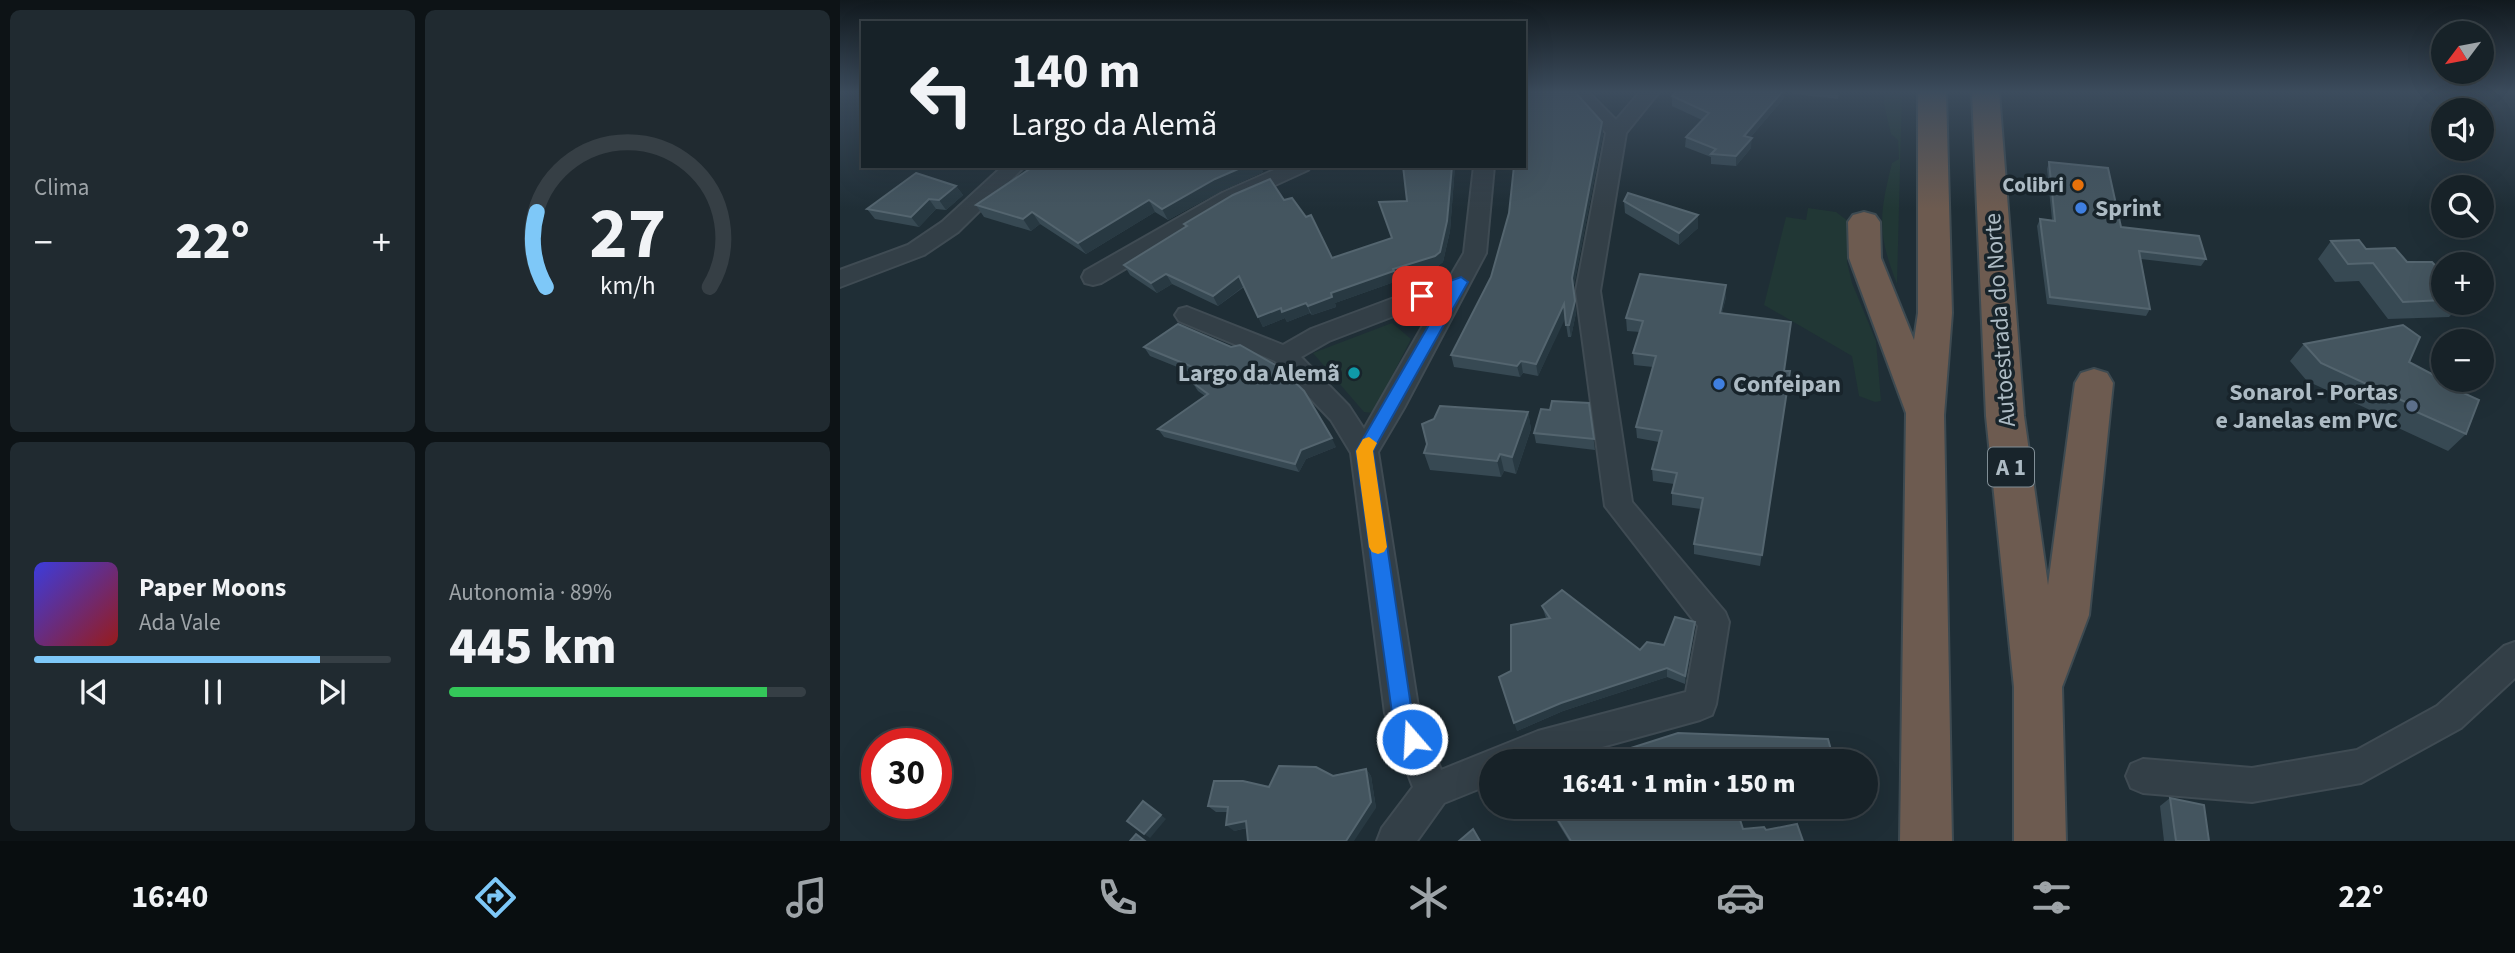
<!DOCTYPE html>
<html lang="pt">
<head>
<meta charset="utf-8">
<style>
  :root { --surface:#172228; --page:#202a30; --text:#f1f3f6; --muted:#9ea4a8; --line:#363f45; --accent:#7ec8f8 }
  body { margin:0; font-family:"Source Sans 3",sans-serif; background:var(--page); color:var(--text); height:100vh; display:flex; flex-direction:column; font-size:26px; white-space:nowrap }
  * { box-sizing:border-box; margin:0 }
  p { font-size:23px; color:var(--muted) }
  .icon { flex:none; width:38px; height:38px; fill:none; stroke:currentColor; stroke-width:2; stroke-linecap:round; stroke-linejoin:round }
  .map { position:relative; flex:1; overflow:hidden }
  .side { display:flex; flex-direction:column; gap:10px; padding:10px; background:#0d1316; width:840px }
  .side>* { flex:none }
  .top-card { position:absolute; left:21px; top:21px; width:665px; height:147px; border-radius:0px; box-shadow:0 7px 28px #0002,0 0 0 2px var(--line); background:#172228; color:var(--text); overflow:hidden }
  .needle { width:46px; rotate:238deg }
  .fabs { position:absolute; left:1591px; top:21px; display:grid; gap:14px }
  .fabs a { display:grid; place-items:center; width:63px; height:63px; border-radius:50%; background:var(--surface); box-shadow:0 7px 28px #0002,0 0 0 2px var(--line); font-size:35px }
  .speed { position:absolute; left:21px; top:728px; display:flex; gap:14px; font-size:35px; font-weight:700; text-align:center }
  .speed>* { display:grid; place-content:center; width:91px; height:91px; border-radius:50%; background:var(--surface); box-shadow:0 7px 28px #0002,0 0 0 2px var(--line); line-height:1 }
  .speed .limit { border:10px solid #d22; background:#fff; color:#111 }
  .pin { position:absolute; display:grid; place-items:center; width:60px; height:60px; color:#fff; margin:-30px; border-radius:14px; box-shadow:0 4px 10px #0006 }
  .me { position:absolute; width:77px; margin:-38px; rotate:341deg; stroke-linejoin:round; filter:drop-shadow(0 0 5px #0008) }
  .turn { display:flex; align-items:center; gap:24px; height:147px; padding:0 35px; font-size:32px }
  .turn .icon { width:91px; height:91px; stroke-width:2.5 }
  .turn b { display:block; font-size:49px; line-height:60px }
  .big { font-size:52px; font-weight:800; line-height:1.1 }
  .side .card { flex:1; display:flex; flex-direction:column; justify-content:center; gap:10px; min-width:0; padding:0 24px; border-radius:10px; background:var(--page) }
  .side .dial { align-items:center; gap:0 }
  .dial svg { height:182px; overflow:visible; fill:none; stroke:var(--line); stroke-width:7; stroke-linecap:round; text-anchor:middle }
  .dial text { fill:var(--text); stroke:none }
  .song { display:flex; align-items:center; gap:21px }
  .cover { width:84px; height:84px; border-radius:10px; background:linear-gradient(135deg,hsl(240 70% 55%),hsl(0 70% 35%)) }
  .played { height:7px; border-radius:4px; background:linear-gradient(90deg,var(--accent) 80%,var(--line) 80%) }
  .keys { display:flex; justify-content:space-around; direction:ltr }
  .heat { display:flex; justify-content:space-between; align-items:center; font-size:38px; direction:ltr }
  .charge { height:10px; border-radius:5px; background:linear-gradient(90deg,#34c759 89%,var(--line) 0) }
  .side .tiles { flex:1; display:grid; gap:10px; grid-template-columns:repeat(2,1fr) }
  .trip { position:absolute; left:639px; top:749px; width:399px; height:70px; border-radius:35px; background:var(--surface); box-shadow:0 7px 28px #0002,0 0 0 2px var(--line); font-weight:800; line-height:70px; text-align:center }
  .tab-bar { display:flex; height:112px; justify-content:space-around; align-items:center; background:#090e10; color:var(--muted) }
  .tab-bar .icon { width:49px; height:49px }
  .tab-bar .current { color:var(--accent) }
  .tab-bar b { font-size:32px; color:var(--text) }
  main { display:flex; flex:1; min-height:0 }
  .map>svg:first-child { display:block }
</style>
</head>
<body>
<main>
<section class="side">
<div class="tiles">
<div class="card"><p>Clima</p>
<div class="heat"><a>−</a><b class="big">22°</b><a>+</a></div>
</div>
<div class="card dial"><svg viewBox="0 0 100 80">
<path d="M14 69A42 42 0 1 1 86 69"/>
<path d="M14 69A42 42 0 0 1 10 36" stroke="#7ec8f8"/>
<text x="50" y="56" font-size="32" font-weight="700">27</text>
<text x="50" y="72" font-size="11">km/h</text>
</svg></div>
<div class="card">
<div class="song"><i class="cover"></i><div><b>Paper Moons</b><p>Ada Vale</p></div></div>
<div class="played"></div>
<div class="keys"><svg class="icon" aria-label="previous" viewBox="0 0 24 24"><path d="M18 5L8 12l10 7zM5 5v14"/></svg><svg class="icon" aria-label="pause" viewBox="0 0 24 24"><path d="M8 5v14M16 5v14"/></svg><svg class="icon" aria-label="next" viewBox="0 0 24 24"><path d="M6 5l10 7-10 7zM19 5v14"/></svg></div>
</div>
<div class="card"><p>Autonomia · 89%</p><b class="big">445 km</b><div class="charge"></div></div>
</div>
</section>
<div class="map">
<svg width="1675" height="841" viewBox="0 0 1675 841">
  <rect width="100%" height="100%" fill="#1f2e36"/>
  <g fill="#213735">
    <path d="M 1044,92 L 1062,92 L 1057,284 C 1037,233 1039,216 1052,163 L 1059,159 L 1058,140 L 1051,134 L 1044,104 Z"/>
    <polygon points="968,208 996,212 1008,221 1007,262 1012,283 1036,341 1041,401 1035,402 1019,396 1012,356 924,305 946,217 966,220"/>
    <polygon points="552,323 571,339 533,413 524,412 473,353"/>
  </g>
  <g fill="none" stroke-linecap="round" stroke-linejoin="round">
    <defs>
      <g id="minor">
        <path d="M 729,92 L 748,92 L 776,120 L 800,92 L 819,92 L 786,133 L 760,291 L 792,502 L 885,612 L 889,622 L 876,704 L 872,715 L 860,720 L 711,761 L 651,761 L 651,784 L 604,803 L 577,841 L 537,841 L 542,828 L 573,787 L 545,713 L 511,453 L 491,420 L 435,361 L 339,321 L 335,315 L 339,309 L 347,307 L 443,345 L 471,329 L 610,277 L 624,253 L 634,166 L 654,166 L 646,253 L 564,408 L 538,452 L 579,713 L 601,770 L 698,731 L 846,692 L 858,626 L 765,506 L 736,291 L 766,133 ZM 598,299 L 524,429 L 509,406 L 461,357 L 489,341 Z"/>
        <polygon points="163,166 185,166 118,232 84,255 0,287 0,270 68,245 102,222"/>
        <polygon points="443,166 471,166 468,170 396,203 261,283 253,285 245,283 242,277 245,271 382,193"/>
        <polygon points="1675,642 1675,678 1621,728 1521,783 1412,802 1303,793 1291,788 1286,776 1291,764 1303,759 1412,768 1517,750 1597,706 1664,646"/>
      </g>
      <g id="highway">
        <polygon points="1078,92 1106,92 1112,313 1104,415 1112,841 1060,841 1066,413 1009,258 1008,222 1013,215 1024,212 1035,215 1040,222 1041,258 1074,340 1078,313"/>
        <polygon points="1132,92 1159,92 1184,416 1208,585 1235,383 1241,373 1254,369 1267,373 1273,383 1249,615 1222,687 1226,841 1174,841 1174,687 1146,416"/>
      </g>
    </defs>
    <use href="#minor" stroke="#3f4b53" stroke-width="4"/>
    <use href="#highway" stroke="#3d4a51" stroke-width="4"/>
    <use href="#minor" fill="#333f47" fill-rule="evenodd"/>
    <use href="#highway" fill="#6d5b50" fill-rule="evenodd"/>
  </g>
  <g fill="#374953">
    <polygon points="953,92 999,92 998,99 953,94"/>
    <polygon points="1601,92 1629,92 1626,96"/>
    <polygon points="832,96 944,98 910,138 911,148 896,166 871,164 871,157 845,147 846,137 862,120 832,106"/>
    <polygon points="762,122 763,134 733,290 736,313 731,337 728,337 725,317 698,376 683,373 680,377 614,367 611,355"/>
    <polygon points="1209,162 1281,227 1366,259 1361,266 1301,259 1310,309 1306,316 1207,304 1197,226 1200,219 1212,220 1207,169"/>
    <polygon points="563,166 615,166 610,231 603,262 598,266 557,279 557,281 495,303 496,307 472,315 470,313 447,322 445,318 423,327 404,287 378,306 332,284 317,293 290,275 284,265 346,227 344,224 444,200 492,258 551,239 567,201"/>
    <polygon points="422,170 423,172 381,191 328,220 315,212 246,254 200,224 191,231 144,217 136,205"/>
    <polygon points="116,186 123,195 106,210 96,209 79,227 35,219 27,209"/>
    <polygon points="784,201 858,228 839,245 785,213"/>
    <polygon points="1491,241 1526,249 1603,274 1603,303 1622,303 1609,317 1548,319 1519,281 1495,282 1478,259"/>
    <polygon points="886,297 882,313 944,371 950,371 920,566 854,554 854,544 861,509 832,505 832,493 834,484 813,481 812,469 819,442 797,438 796,427 813,367 794,365 793,353 800,332 787,331 786,318"/>
    <polygon points="338,324 496,447 466,459 459,472 324,437 318,429 365,396 358,391 352,382 357,375 310,356 304,347"/>
    <polygon points="1464,344 1608,386 1626,434 1608,451 1554,426 1556,422 1467,381 1450,361"/>
    <polygon points="749,403 755,450 696,443 694,433"/>
    <polygon points="688,412 691,429 676,474 664,471 661,477 590,470 584,453"/>
    <polygon points="702,606 800,650 824,645 854,632 845,684 827,677 723,711 677,731 671,671 706,618"/>
    <polygon points="526,769 531,776 536,808 407,828 394,831 387,812 376,812 368,806 429,787"/>
    <polygon points="1330,798 1369,841 1324,841 1320,806"/>
    <polygon points="708,807 896,807 903,829 926,830 963,841 729,841"/>
  </g>
  <g fill="#283942">
    <polygon points="755,92 766,92 755,95"/>
    <polygon points="942,92 945,92 944,98 903,146 904,136"/>
    <polygon points="762,122 763,134 733,291 732,278"/>
    <polygon points="912,138 911,148 896,166 896,156"/>
    <polygon points="405,166 428,166 422,170 423,172 381,191 328,220 322,209 375,179"/>
    <polygon points="536,166 546,166 537,169"/>
    <polygon points="612,166 615,166 610,231 603,262 598,266 557,279 557,281 495,303 496,307 472,315 468,306 491,293 553,269"/>
    <polygon points="116,186 123,195 106,210 99,200"/>
    <polygon points="89,199 96,209 79,227 71,217"/>
    <polygon points="309,200 315,212 246,254 238,243"/>
    <polygon points="192,212 200,224 191,231 183,219"/>
    <polygon points="858,215 858,228 839,245 839,233"/>
    <polygon points="326,274 332,284 317,293 311,283"/>
    <polygon points="399,276 404,286 378,306 373,296"/>
    <polygon points="886,285 886,297 879,325 880,313"/>
    <polygon points="735,301 736,313 731,337 729,325"/>
    <polygon points="466,303 470,313 447,322 442,312"/>
    <polygon points="724,304 726,317 698,376 696,364"/>
    <polygon points="441,308 445,318 423,327 418,317"/>
    <polygon points="681,361 683,373 680,377 677,366"/>
    <polygon points="688,412 691,429 676,474 672,457"/>
    <polygon points="492,438 496,447 466,459 459,472 455,464 461,450"/>
    <polygon points="660,454 664,471 661,477 657,461"/>
    <polygon points="855,622 854,632 845,684 845,676"/>
    <polygon points="827,668 827,677 723,711 677,731 674,723 721,703"/>
    <polygon points="526,769 531,776 536,808 514,841 506,841"/>
    <polygon points="309,805 326,819 310,838 304,834"/>
    <polygon points="406,821 413,826 394,831 386,825"/>
  </g>
  <g fill="#44555f" stroke="#54656f" stroke-width="2">
    <polygon points="684,92 735,92 762,122 732,278 735,301 729,325 726,325 724,304 696,364 681,361 677,366 611,355 651,277 669,213 674,166 684,166"/>
    <polygon points="837,92 942,92 904,136 912,138 896,156 871,154 876,149 846,137 869,113 832,96"/>
    <polygon points="1209,162 1268,168 1281,227 1359,236 1366,259 1299,251 1310,309 1210,297 1200,219 1215,221"/>
    <polygon points="194,166 405,166 375,179 322,209 309,200 238,243 192,212 183,219 136,205"/>
    <polygon points="563,166 612,166 607,221 600,252 595,256 553,269 554,271 491,293 492,297 468,306 466,303 442,312 441,308 418,317 399,276 373,296 326,274 311,283 284,265 347,226 344,224 393,195 430,179 444,200 452,198 466,217 471,215 492,258 552,238 539,202 567,201"/>
    <polygon points="76,173 116,186 99,200 89,199 71,217 27,209"/>
    <polygon points="788,193 858,215 839,233 784,201"/>
    <polygon points="1519,240 1526,249 1555,248 1567,262 1592,262 1603,274 1603,300 1563,302 1533,263 1508,264 1491,241"/>
    <polygon points="800,274 886,285 880,313 951,322 944,371 950,371 922,555 854,544 863,498 832,493 837,473 812,469 822,431 796,427 816,356 793,353 803,321 786,318"/>
    <polygon points="338,324 391,347 400,345 439,367 464,391 492,438 461,450 455,464 318,429 368,394 352,382 360,370 304,347"/>
    <polygon points="1563,325 1580,337 1569,362 1609,383 1608,386 1639,400 1626,434 1570,409 1572,405 1481,363 1464,344"/>
    <polygon points="712,401 749,403 754,439 694,433 701,409 710,410"/>
    <polygon points="600,406 688,412 672,457 660,454 657,461 584,453 587,444 582,424 594,419"/>
    <polygon points="722,590 800,650 807,642 824,645 835,617 855,622 845,676 827,668 721,703 674,723 659,677 671,671 671,625 710,618 702,606"/>
    <polygon points="838,733 988,739 994,761 750,761"/>
    <polygon points="439,766 476,767 493,776 526,769 531,802 506,841 408,841 406,821 386,825 388,807 368,806 374,781 403,781 429,787"/>
    <polygon points="1330,798 1364,805 1369,841 1336,841"/>
    <polygon points="303,801 321,815 304,834 287,821"/>
    <polygon points="710,807 896,807 903,829 924,827 926,830 957,824 963,841 731,841"/>
    <polygon points="633,829 640,841 619,841"/>
    <polygon points="296,834 305,841 290,841"/>
  </g>
  <linearGradient id="sky" x2="0" y2="1"><stop stop-color="#11191e"/><stop offset="0.44" stop-color="#3c4c5d"/><stop offset="1" stop-color="#3c4c5d" stop-opacity="0"/></linearGradient>
  <rect width="1675" height="209" fill="url(#sky)"/>
  <polygon fill="#1a73e8" stroke="#114b97" stroke-width="2" points="621,277 628,282 533,451 572,713 582,739 579,746 572,749 565,746 552,713 516,451 608,292 582,301 577,300 577,293"/>
  <polygon fill="#f59e0b" points="529,437 537,443 533,451 547,547 544,552 538,554 532,552 529,547 516,451 523,439"/>
  <circle fill="#e8710a" stroke="#18242b" stroke-width="2.5" cx="1238" cy="185" r="7"/>
  <g fill="#3f7fe0" stroke="#18242b" stroke-width="2.5">
    <circle cx="1241" cy="208" r="7"/>
    <circle cx="879" cy="384" r="7"/>
  </g>
  <circle fill="#0f9aa8" stroke="#18242b" stroke-width="2.5" cx="514" cy="373" r="7"/>
  <circle fill="#5c6f8a" stroke="#18242b" stroke-width="2.5" cx="1572" cy="406" r="7"/>
  <g text-anchor="middle" dominant-baseline="central" stroke-width="7" stroke-linejoin="round" paint-order="stroke">
    <g font-size="21" font-weight="bold" fill="#adbbc4" stroke="#18242b" text-anchor="end">
      <text x="1224" y="185">Colibri</text>
    </g>
    <rect fill="#18242b" stroke="#808e96" stroke-width="2" x="1148" y="447.5" width="46" height="39" rx="5"/>
    <g font-size="23" font-weight="bold" fill="#adbbc4">
      <text x="1171" y="467">A 1</text>
    </g>
    <g font-size="24" font-weight="bold" fill="#adbbc4" stroke="#18242b" text-anchor="start">
      <text x="1255" y="208">Sprint</text>
      <text x="500" y="373" text-anchor="end">Largo da Alemã</text>
      <text x="893" y="384">Confeipan</text>
      <text x="1558" y="392" text-anchor="end">Sonarol - Portas<tspan x="1558" dy="28">e Janelas em PVC</tspan></text>
    </g>
    <g font-size="24" fill="#adbbc4" stroke="#18242b">
      <text transform="translate(1160 320) rotate(-94)">Autoestrada do Norte</text>
    </g>
  </g>
</svg>
<div class="fabs">
<a><svg class="needle" viewBox="-14 -14 28 28"><path d="M0-13l5 13h-10z" fill="#e53935"/><path d="M0 13l5-13h-10z" fill="#9ea4a8"/></svg></a>
<a><svg class="icon" aria-label="sound" viewBox="0 0 24 24"><path d="M4 9h4l5-4v14l-5-4H4zM17 9q2 3 0 6"/></svg></a>
<a><svg class="icon" aria-label="search" viewBox="0 0 24 24"><circle cx="10" cy="10" r="6"/><path d="M15 15l6 6"/></svg></a>
<a>+</a>
<a>−</a>
</div>
<div class="speed"><div class="limit">30</div></div>
<div class="pin" style="left:582px;top:296px;background:#d93025"><svg class="icon" aria-label="arrive" viewBox="0 0 24 24"><path d="M6 21V4h12l-3 4 3 4H6"/></svg></div>
<svg class="me" style="left:572px;top:739px" viewBox="-20 -20 40 40"><circle r="17" fill="#1a73e8" stroke="#fff" stroke-width="3"/><path d="M0-11L8 9 0 5-8 9z" fill="#fff"/></svg>
<div class="trip">16:41 · 1 min · 150 m</div>
<div class="top-card">
<div class="turn"><svg class="icon" aria-label="left" viewBox="0 0 24 24"><path d="M17 20v-9H6M10 6l-5 5 5 5"/></svg><div><b>140 m</b>Largo da Alemã</div></div>
</div>
</div>
</main>
<nav class="tab-bar">
<b>16:40</b>
<svg class="icon current" aria-label="directions" viewBox="0 0 24 24"><path d="M12 3l9 9-9 9-9-9zM9 14v-3h6M13 9l2 2-2 2"/></svg>
<svg class="icon" aria-label="music" viewBox="0 0 24 24"><path d="M9 18V5l10-2v13"/><circle cx="6" cy="18" r="3"/><circle cx="16" cy="16" r="3"/></svg>
<svg class="icon" aria-label="phone" viewBox="0 0 24 24"><path d="M5 4h4l2 5-3 2q2 4 5 5l2-3 5 2v4C11 20 4 13 5 4z"/></svg>
<svg class="icon" aria-label="climate" viewBox="0 0 24 24"><path d="M12 3v18M4 7l16 10M4 17L20 7"/></svg>
<svg class="icon" aria-label="car" viewBox="0 0 24 24"><path d="M5 17H2v-5l4-1 3-4h7l3 4 3 1v5h-3M9 17h6M6 11h13"/><circle cx="7" cy="17" r="2"/><circle cx="17" cy="17" r="2"/></svg>
<svg class="icon" aria-label="filters" viewBox="0 0 24 24"><path d="M4 7h16M4 17h16"/><circle cx="9" cy="7" r="2"/><circle cx="15" cy="17" r="2"/></svg>
<b>22°</b>
</nav>
</body>
</html>
